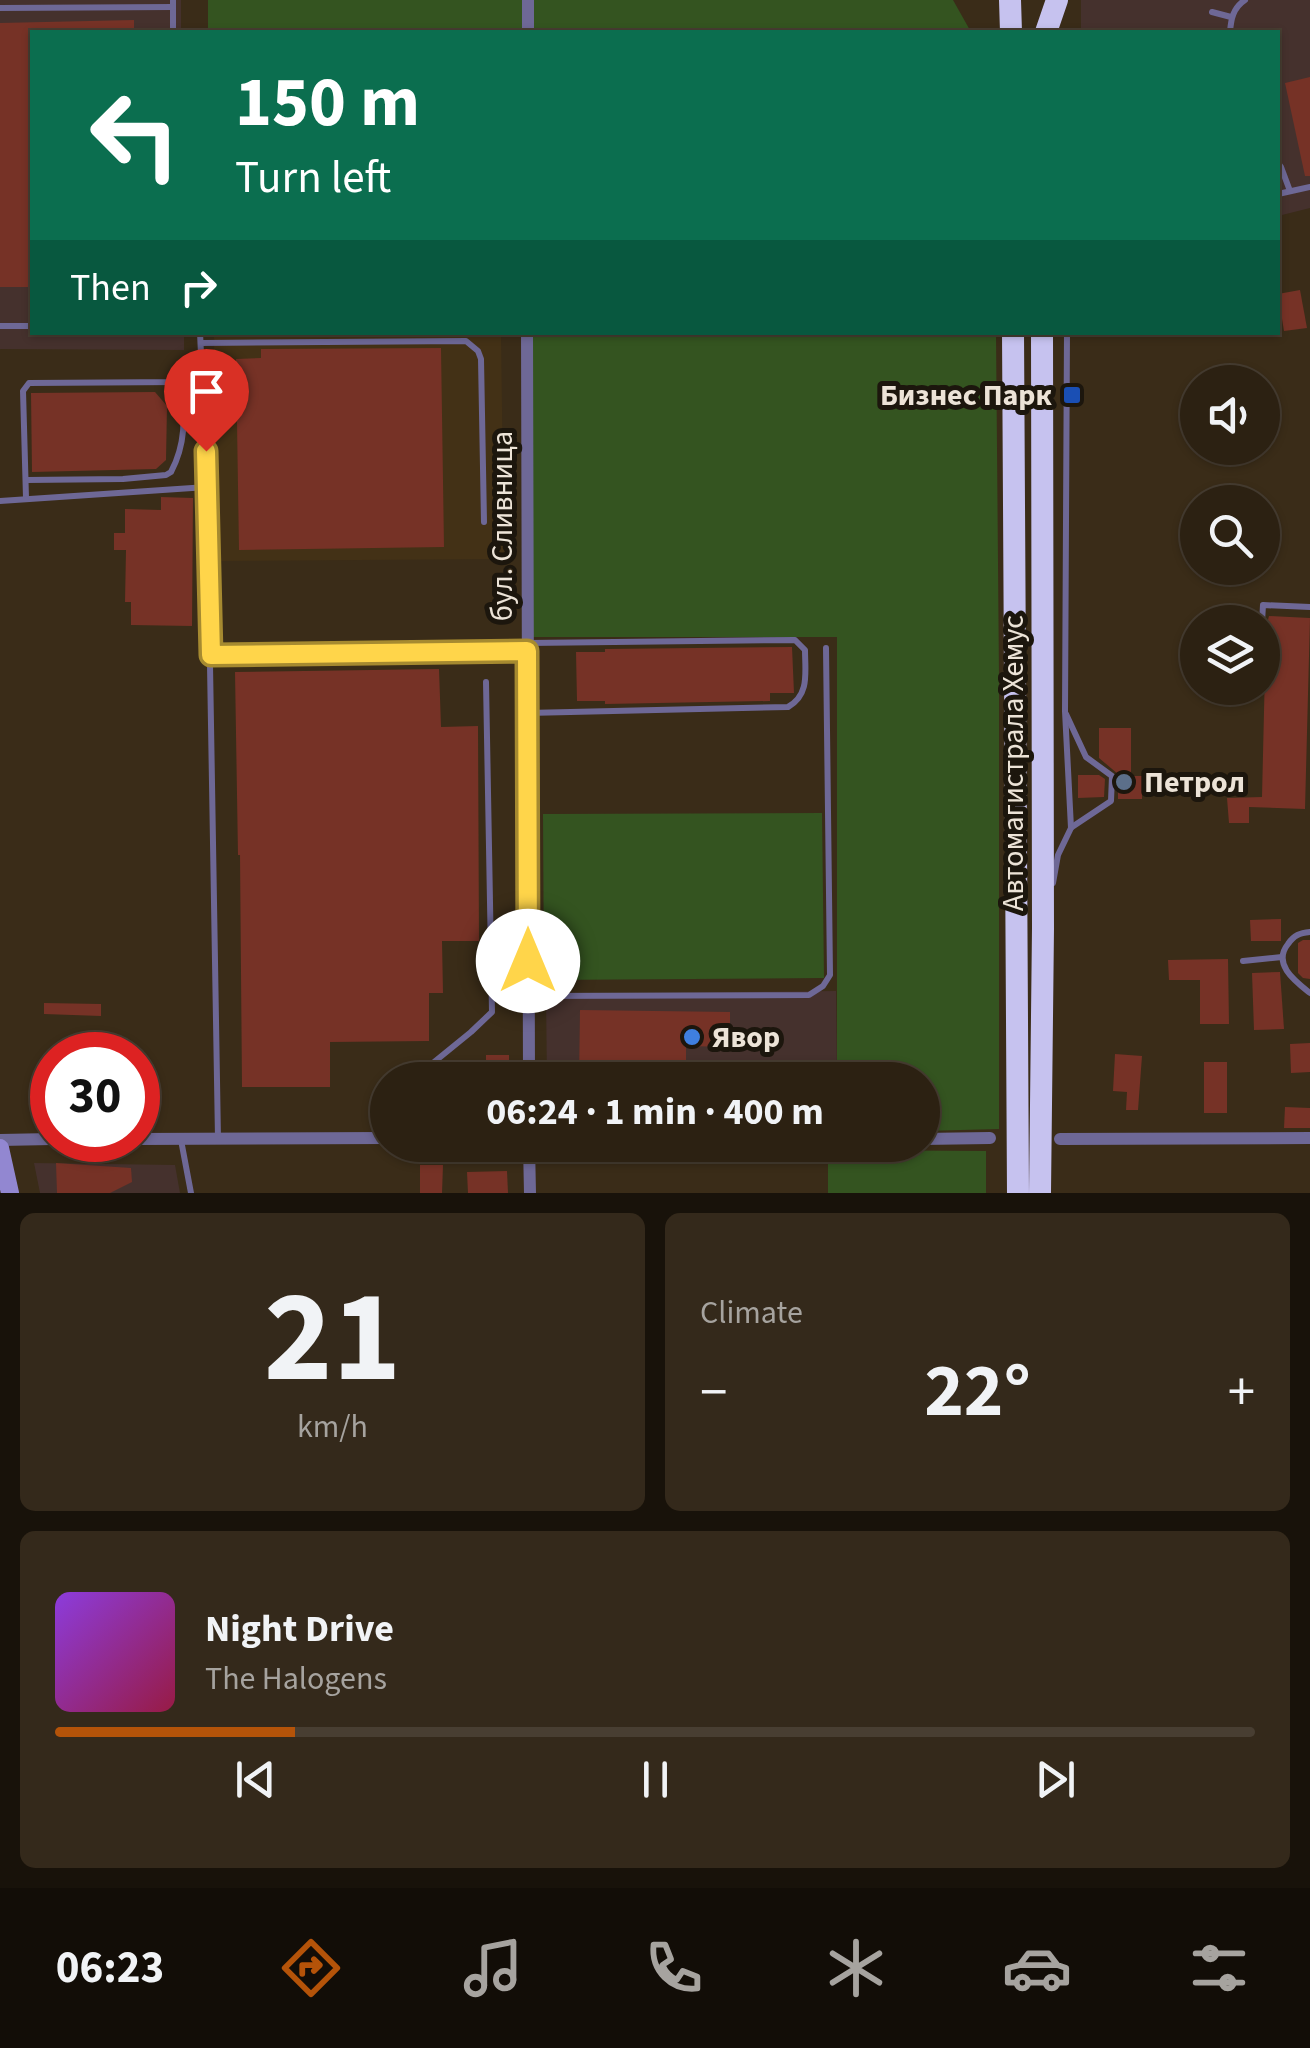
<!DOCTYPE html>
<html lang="en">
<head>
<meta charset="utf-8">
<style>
  :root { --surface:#2c2112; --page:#34291b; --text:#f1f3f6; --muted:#a6a39f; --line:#483e32; --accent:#b45309 }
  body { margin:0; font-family:"Source Sans 3",sans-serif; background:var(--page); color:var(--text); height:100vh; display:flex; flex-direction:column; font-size:38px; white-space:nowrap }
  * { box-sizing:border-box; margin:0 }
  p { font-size:32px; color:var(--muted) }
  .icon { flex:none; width:55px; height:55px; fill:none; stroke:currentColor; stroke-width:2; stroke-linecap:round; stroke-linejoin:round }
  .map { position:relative; height:1193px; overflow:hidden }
  .panel { display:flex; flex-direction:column; gap:20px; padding:20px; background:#18120a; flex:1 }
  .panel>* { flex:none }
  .guide { position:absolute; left:30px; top:30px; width:1250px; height:305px; border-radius:0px; box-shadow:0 2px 8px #0004,0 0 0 2px var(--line); background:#0b6e4f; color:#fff; overflow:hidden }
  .fabs { position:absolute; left:1180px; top:365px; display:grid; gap:20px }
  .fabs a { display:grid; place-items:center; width:100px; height:100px; border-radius:50%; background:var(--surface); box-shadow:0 2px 8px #0004,0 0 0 2px var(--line); font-size:50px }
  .speed { position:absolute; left:30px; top:1032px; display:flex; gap:20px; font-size:50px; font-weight:700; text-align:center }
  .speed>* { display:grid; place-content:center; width:130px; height:130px; border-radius:50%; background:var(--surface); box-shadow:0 2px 8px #0004,0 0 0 2px var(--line); line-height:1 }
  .speed .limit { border:15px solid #d22; background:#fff; color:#111 }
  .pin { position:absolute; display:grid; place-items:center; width:85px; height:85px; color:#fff; margin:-102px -42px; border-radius:50% 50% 50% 0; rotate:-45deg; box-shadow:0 0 10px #0007 }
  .pin .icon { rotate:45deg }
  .me { position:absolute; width:110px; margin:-55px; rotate:0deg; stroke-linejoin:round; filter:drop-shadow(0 0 8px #0008) }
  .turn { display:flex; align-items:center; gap:35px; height:210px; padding:0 40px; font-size:45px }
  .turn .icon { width:130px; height:130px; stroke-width:2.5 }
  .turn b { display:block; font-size:70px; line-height:85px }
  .then { display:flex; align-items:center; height:95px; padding:0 40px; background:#0003; gap:20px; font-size:38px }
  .big { font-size:75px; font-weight:700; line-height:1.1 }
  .panel .tile { flex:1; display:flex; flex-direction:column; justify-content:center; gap:15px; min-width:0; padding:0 35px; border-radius:15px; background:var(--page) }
  .panel .dial { align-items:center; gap:0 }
  .dial b { font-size:130px; line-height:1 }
  .song { display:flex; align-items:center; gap:30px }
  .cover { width:120px; height:120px; border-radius:15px; background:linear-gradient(135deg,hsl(270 70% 55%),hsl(340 70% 35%)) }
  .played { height:10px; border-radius:5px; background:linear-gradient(90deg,var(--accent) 20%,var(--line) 20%) }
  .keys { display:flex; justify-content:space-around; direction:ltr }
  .heat { display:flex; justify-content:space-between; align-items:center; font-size:55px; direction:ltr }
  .panel .tiles { flex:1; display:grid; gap:20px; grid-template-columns:1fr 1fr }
  .tile:last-child { grid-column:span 2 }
  .trip { position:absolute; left:370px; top:1062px; width:570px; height:100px; border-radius:50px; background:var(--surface); box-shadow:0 2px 8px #0004,0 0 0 2px var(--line); font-weight:700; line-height:100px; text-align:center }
  .menu { display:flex; height:160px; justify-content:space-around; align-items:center; background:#120d07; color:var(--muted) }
  .menu .icon { width:70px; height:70px }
  .menu .active { color:var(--accent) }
  .menu b { font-size:45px; color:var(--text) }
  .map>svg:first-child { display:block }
</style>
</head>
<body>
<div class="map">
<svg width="1310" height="1193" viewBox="0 0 1310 1193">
  <rect width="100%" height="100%" fill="#3a2c18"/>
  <g fill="#45312d">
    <polygon points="0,0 181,0 181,32 32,32 32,332 184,333 184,350 0,349"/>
    <polygon points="1081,0 1310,0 1310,208 1278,216 1278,32 1081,32"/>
    <polygon points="836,991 837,1080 547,1080 546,994"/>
    <polygon points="34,1163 175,1165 180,1193 40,1193"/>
  </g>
  <polygon fill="#433116" points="501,333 504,559 216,561 214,335"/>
  <g fill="#345420">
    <polygon points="208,0 953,0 971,32 208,32"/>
    <polygon points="421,333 996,333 999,676 999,1129 923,1131 922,1080 837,1080 837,637 531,637 526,334"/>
    <polygon points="822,813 824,978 544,980 543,814"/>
    <polygon points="828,1150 986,1151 986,1193 828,1193"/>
  </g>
  <g fill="#763226">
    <polygon points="134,20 134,32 32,32 32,287 0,287 0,23"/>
    <polygon points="1310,77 1310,176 1305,176 1285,83"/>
    <polygon points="1300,290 1307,328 1284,331 1278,294"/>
    <polygon points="441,348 444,547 239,550 236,359 261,358 261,349"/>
    <polygon points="155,392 167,406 166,460 156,469 32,472 31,393"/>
    <polygon points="161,497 193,498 192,626 131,625 131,602 125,602 126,550 114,550 114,533 125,533 125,509 161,510"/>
    <polygon points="1269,616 1310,618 1305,809 1249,807 1249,823 1229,823 1227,798 1262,797 1266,627"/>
    <polygon points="792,647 794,693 770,693 770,701 605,704 605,701 577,701 576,652 605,652 605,649"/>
    <polygon points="439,669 441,727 478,726 479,941 442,941 443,993 429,993 429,1041 330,1042 330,1087 242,1087 240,855 238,855 235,672"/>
    <polygon points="1099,728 1131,728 1131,776 1142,776 1142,799 1118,799 1118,774 1099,758"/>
    <polygon points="1078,775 1099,775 1105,779 1104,797 1078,798"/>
    <polygon points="1281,919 1281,941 1251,941 1250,920"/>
    <polygon points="1303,940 1310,940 1310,979 1303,978 1298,973 1298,943"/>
    <polygon points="1228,959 1229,1024 1200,1024 1200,980 1169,980 1168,960"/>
    <polygon points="1280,972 1284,1029 1254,1030 1252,973"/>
    <polygon points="44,1003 101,1004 101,1016 44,1014"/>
    <polygon points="580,1010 730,1012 730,1047 686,1046 686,1080 579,1080"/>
    <polygon points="1310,1043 1310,1072 1291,1073 1290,1044"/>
    <polygon points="1115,1054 1142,1056 1138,1110 1126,1110 1127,1092 1113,1091"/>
    <rect x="486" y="1055" width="23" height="25"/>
    <rect x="1204" y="1062" width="23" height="51"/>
    <polygon points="1285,1107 1310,1108 1310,1128 1284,1128"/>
    <polygon points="56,1163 131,1168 132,1182 110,1193 57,1193"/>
    <polygon points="420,1165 443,1165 442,1193 420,1193"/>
    <polygon points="507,1171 508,1193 468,1193 467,1172"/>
  </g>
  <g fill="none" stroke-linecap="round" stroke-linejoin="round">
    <g stroke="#6e6896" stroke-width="6">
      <polyline points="173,0 173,32"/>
      <polyline points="0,8 173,7"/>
      <polyline points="1212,12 1231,17"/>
      <path d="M 1230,32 C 1231,19 1233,8 1245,0"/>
      <polyline points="1278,163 1281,167 1290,191"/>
      <polyline points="1278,194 1310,187"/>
      <polyline points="0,326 32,326"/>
      <polyline points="200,332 207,487 218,1139"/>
      <polyline points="201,343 466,341 478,351 481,359 484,522"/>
      <path d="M 27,480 L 123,479 L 166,475 L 171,472 C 186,444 186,412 179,382"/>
      <polyline points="26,498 23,391 29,383 179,382 202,379"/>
      <polyline points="0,501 207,487"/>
      <polyline points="1262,622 1263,605 1310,607"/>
      <polyline points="211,655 526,651"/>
      <path d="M 527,713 L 788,707 C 810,695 805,672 805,650 L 795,640 L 528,643"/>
      <polyline points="1066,714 1086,757 1112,776 1111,801 1072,827"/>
      <polyline points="1053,883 1058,855 1071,828 1065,711 1067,332"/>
      <path d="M 1310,932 C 1300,933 1294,935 1288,944 C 1272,964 1295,981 1310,993"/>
      <polyline points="1243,961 1282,957"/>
      <polyline points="529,996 809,995 823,986 830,975 826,648"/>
      <polyline points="412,1080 471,1032 492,1012 486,682"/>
      <polyline points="181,1140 191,1193"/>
    </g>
    <g stroke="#6e6896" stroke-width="12">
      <polyline points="528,32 528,0"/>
      <polyline points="527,332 529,1080"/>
      <polyline points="138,1139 388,1138"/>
      <polyline points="922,1139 990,1138"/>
      <polyline points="1060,1139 1310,1138"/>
      <polyline points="0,1140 52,1139"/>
      <polyline points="529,1145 530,1193"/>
    </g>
    <polyline stroke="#9287d1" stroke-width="18" points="0,1148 10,1193"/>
    <g stroke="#c6c2ef" stroke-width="22">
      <polyline points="1010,0 1011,32"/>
      <polyline points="1046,32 1057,0"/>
      <polyline points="1013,332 1018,1193"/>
      <polyline points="1040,1193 1043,928 1042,332"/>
    </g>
  </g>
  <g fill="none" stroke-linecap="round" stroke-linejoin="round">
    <defs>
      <polyline id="route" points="206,451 211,655 527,651 528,961"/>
    </defs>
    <use href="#route" stroke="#a68a30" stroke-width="25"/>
    <use href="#route" stroke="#ffd54a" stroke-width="18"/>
  </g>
  <rect fill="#1a4fb4" stroke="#1c160d" stroke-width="4" x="1062" y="385" width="20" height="20" rx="5"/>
  <circle fill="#5c6f8a" stroke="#1c160d" stroke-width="4" cx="1124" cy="782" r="10"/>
  <circle fill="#3f7fe0" stroke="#1c160d" stroke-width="4" cx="692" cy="1037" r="10"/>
  <g text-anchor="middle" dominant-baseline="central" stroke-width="10" stroke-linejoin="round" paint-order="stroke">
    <g font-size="30" font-weight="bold" fill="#ece3d7" stroke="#1c160d" text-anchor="start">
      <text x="1052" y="395" text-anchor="end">Бизнес Парк</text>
      <text x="1144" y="782">Петрол</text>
      <text x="712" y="1037">Явор</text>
    </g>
    <g font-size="30" fill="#ece3d7" stroke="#1c160d">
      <text transform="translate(502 526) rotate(-90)">бул. Сливница</text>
      <text transform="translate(1013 763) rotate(-90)">Автомагистрала Хемус</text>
    </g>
  </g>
</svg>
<div class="fabs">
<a><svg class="icon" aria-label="sound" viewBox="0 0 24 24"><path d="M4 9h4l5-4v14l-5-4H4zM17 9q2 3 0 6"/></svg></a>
<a><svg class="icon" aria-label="search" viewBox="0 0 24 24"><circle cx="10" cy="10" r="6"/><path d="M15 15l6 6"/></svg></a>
<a><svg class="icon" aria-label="layers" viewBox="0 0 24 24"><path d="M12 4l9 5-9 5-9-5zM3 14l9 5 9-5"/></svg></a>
</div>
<div class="speed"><div class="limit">30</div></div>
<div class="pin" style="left:206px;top:451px;background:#d93025"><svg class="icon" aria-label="arrive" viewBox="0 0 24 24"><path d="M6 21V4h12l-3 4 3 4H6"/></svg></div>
<svg class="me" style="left:528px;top:961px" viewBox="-20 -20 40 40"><circle r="19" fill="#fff"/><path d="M0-13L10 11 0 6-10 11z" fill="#ffd54a"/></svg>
<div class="trip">06:24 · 1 min · 400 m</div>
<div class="guide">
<div class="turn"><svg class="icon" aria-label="left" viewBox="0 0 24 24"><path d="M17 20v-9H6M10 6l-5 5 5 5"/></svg><div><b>150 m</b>Turn left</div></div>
<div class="then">Then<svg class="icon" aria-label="right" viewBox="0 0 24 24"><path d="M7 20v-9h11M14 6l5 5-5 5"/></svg></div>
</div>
</div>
<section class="panel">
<div class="tiles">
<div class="tile dial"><b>21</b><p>km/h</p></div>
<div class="tile"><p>Climate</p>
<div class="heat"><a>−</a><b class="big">22°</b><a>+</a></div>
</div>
<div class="tile">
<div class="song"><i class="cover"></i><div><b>Night Drive</b><p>The Halogens</p></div></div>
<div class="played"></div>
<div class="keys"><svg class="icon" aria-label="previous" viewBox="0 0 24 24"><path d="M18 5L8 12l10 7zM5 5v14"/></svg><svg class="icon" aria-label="pause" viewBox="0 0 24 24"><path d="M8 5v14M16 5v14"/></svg><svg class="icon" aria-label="next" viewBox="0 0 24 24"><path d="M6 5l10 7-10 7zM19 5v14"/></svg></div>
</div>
</div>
</section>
<nav class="menu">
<b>06:23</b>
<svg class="icon active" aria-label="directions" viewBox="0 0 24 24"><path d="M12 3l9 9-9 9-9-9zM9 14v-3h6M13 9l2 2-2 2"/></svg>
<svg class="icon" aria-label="music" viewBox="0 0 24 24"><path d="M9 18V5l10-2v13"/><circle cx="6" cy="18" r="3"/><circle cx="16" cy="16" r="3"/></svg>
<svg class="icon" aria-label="phone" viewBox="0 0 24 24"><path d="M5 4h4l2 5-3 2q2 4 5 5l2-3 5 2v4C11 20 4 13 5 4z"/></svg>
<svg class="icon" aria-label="climate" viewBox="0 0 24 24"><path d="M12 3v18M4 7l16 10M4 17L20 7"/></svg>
<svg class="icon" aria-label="car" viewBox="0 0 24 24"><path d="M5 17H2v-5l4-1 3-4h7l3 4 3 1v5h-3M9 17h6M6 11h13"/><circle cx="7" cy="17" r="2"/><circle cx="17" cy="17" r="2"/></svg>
<svg class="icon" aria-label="filters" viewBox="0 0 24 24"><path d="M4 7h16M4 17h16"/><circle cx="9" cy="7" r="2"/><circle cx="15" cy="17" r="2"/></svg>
</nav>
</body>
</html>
